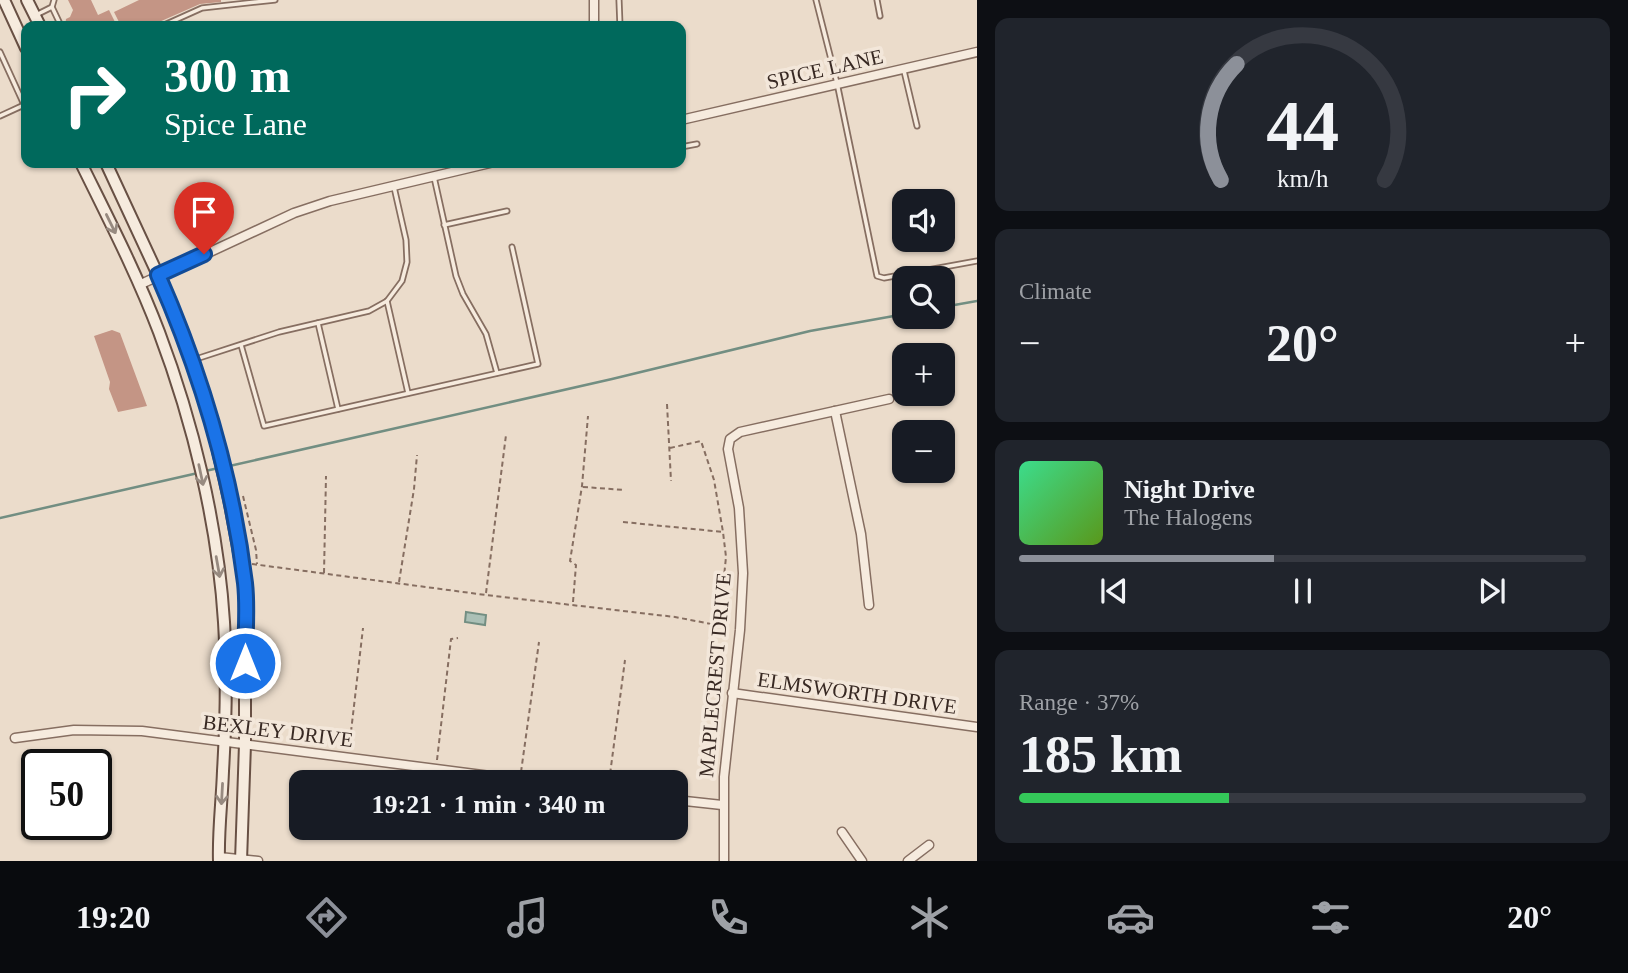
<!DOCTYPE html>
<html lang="en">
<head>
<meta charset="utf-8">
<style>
  :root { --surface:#171b24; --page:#20242c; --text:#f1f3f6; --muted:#9ea1a6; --line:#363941; --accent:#8c9099 }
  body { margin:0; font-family:Georgia,serif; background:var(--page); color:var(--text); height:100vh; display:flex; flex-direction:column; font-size:26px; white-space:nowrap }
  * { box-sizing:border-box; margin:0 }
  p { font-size:23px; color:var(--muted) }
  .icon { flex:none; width:38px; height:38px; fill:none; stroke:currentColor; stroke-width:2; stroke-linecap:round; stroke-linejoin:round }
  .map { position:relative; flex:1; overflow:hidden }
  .sheet { display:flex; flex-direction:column; gap:18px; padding:18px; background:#0d0f14; width:651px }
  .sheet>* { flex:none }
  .top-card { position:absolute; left:21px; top:21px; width:665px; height:147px; border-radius:14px; box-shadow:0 2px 5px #0004; background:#00695c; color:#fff; overflow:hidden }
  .buttons { position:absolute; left:892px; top:189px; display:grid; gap:14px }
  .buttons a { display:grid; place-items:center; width:63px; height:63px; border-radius:14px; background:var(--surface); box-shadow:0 2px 5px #0004; font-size:35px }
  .speed { position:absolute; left:21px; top:749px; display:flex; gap:14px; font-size:35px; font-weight:700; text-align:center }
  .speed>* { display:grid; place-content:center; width:91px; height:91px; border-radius:50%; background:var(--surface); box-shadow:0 2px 5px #0004; line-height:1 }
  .speed .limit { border:4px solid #111; border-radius:10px; background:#fff; color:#111 }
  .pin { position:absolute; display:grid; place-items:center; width:60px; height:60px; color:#fff; margin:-72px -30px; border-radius:50% 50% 50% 0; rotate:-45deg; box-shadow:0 0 7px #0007 }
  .pin .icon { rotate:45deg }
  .me { position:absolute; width:77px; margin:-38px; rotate:0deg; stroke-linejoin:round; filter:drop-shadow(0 0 5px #0008) }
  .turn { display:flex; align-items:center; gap:24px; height:147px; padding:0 28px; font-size:32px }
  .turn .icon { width:91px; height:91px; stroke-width:2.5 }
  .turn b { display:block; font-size:49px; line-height:60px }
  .big { font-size:52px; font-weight:700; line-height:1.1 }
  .sheet .widget { flex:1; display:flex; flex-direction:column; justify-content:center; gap:10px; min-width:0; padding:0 24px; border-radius:14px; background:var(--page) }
  .sheet .dial { align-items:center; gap:0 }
  .dial svg { height:182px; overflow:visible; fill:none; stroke:var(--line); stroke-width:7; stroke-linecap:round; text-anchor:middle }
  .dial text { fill:var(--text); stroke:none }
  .song { display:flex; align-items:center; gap:21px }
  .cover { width:84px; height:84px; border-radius:10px; background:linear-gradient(135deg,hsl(150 70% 55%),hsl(90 70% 35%)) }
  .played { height:7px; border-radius:4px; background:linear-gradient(90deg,var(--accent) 45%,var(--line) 45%) }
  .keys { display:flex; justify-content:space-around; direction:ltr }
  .heat { display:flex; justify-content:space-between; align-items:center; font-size:38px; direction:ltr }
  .charge { height:10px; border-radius:5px; background:linear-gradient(90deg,#34c759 37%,var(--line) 0) }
  .trip { position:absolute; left:289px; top:770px; width:399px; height:70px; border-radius:14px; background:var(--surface); box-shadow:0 2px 5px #0004; font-weight:700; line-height:70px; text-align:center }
  .dock { display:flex; height:112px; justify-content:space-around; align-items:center; background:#090b0e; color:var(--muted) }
  .dock .icon { width:49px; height:49px }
  .dock .current { color:var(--accent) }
  .dock b { font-size:32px; color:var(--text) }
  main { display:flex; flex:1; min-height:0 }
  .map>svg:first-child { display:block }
</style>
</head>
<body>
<main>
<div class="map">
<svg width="977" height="861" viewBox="0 0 977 861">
  <rect width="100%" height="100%" fill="#ebdccb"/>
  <polygon fill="#abc0b6" stroke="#728e82" stroke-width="2" points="466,612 486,615 485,625 465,622"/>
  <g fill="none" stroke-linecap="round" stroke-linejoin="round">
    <g stroke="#728e82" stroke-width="2.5">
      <polyline points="943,307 977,301"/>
      <polyline points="225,467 612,379 810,331 905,314"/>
      <polyline points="205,471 219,468"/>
      <polyline points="0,518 198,473"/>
    </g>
  </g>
  <g fill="#c49585">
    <polygon points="68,0 91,0 98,15 109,10 117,26 65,26 66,19 70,17 73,10"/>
    <polygon points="139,0 221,0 221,2 200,4 150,26 121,26 114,12"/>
    <polygon points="112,330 120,333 147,406 118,412 109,389 110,382 94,336"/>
  </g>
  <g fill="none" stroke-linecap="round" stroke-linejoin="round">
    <defs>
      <g id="service">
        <polyline points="54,0 52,7 61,26"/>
        <polyline points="619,0 620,26"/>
        <polyline points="816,0 837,83 877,276 884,278 977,261"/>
        <polyline points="877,0 880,16"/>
        <polyline points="38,14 52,7"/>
        <polyline points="162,26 202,8 275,0"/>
        <polyline points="0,52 26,109"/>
        <polyline points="904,71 917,126"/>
        <polyline points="0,116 24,105"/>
        <polyline points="681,147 697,144"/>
        <polyline points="434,177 456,276 463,294 486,334 497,373"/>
        <polyline points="444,225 507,211"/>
        <polyline points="387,301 408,393"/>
        <polyline points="318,323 338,409"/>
        <polyline points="241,345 264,426 538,364 512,247"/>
        <polyline points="196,359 279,332 369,311 387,301 402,281 407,262 406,240 394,187"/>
      </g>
      <g id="minor">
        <polyline points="594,0 594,26"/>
        <polyline points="681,120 977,52"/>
        <polyline points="139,285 294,213 330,201 490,163"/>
        <polyline points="835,411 861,534 869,605"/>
        <polyline points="732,693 977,727"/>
        <polyline points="15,738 74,730 142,731 537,782"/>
        <polyline points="676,800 722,805"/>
        <polyline points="842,832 862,861"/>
        <polyline points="219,857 258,861"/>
        <polyline points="724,861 724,777 740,630 743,573 739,508 728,449 730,439 740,432 889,399"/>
        <polyline points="908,861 929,845"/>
      </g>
      <g id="secondary">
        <polyline points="4,0 26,48"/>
        <polyline points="27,0 40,26"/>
        <path d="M 81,163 C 108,218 137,274 159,332 C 193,422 218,525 224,622 C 227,671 226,721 223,771 C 222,801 218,831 219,861"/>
        <polyline points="106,163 158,275 193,360 209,412 229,499 245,585 245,744 241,861"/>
      </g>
    </defs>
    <use href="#service" stroke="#866e61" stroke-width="7"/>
    <use href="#minor" stroke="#866e61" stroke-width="11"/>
    <use href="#secondary" stroke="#685044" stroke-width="14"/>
    <g stroke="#866e61" stroke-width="2" stroke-dasharray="5 3.5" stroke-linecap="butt">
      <polyline points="667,404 671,481"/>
      <polyline points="670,448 701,441 714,480 723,532 726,557 719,625"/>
      <polyline points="583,487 625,490"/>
      <polyline points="243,496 256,550 257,564"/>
      <polyline points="623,522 723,532"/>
      <polyline points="252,564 486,595 675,617 732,628"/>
      <polyline points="324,573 326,476"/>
      <polyline points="399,582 414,489 417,455"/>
      <polyline points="486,593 506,435"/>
      <polyline points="573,602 576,565 570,561 582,486 588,416"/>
      <polyline points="349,749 363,628"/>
      <polyline points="437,760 451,639 458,638"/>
      <polyline points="521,772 539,642"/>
      <polyline points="609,782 625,660"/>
    </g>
    <use href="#service" stroke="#f6ebde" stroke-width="3.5"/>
    <use href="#minor" stroke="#f6ebde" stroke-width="8"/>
    <use href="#secondary" stroke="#f6ebde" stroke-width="10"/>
  </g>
  <defs><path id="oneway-shaft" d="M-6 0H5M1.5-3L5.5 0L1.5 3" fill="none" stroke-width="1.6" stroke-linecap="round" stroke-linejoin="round" transform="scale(1.75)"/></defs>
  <g stroke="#978a80">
    <use href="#oneway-shaft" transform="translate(111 224) rotate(64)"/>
    <use href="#oneway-shaft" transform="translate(201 475) rotate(78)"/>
    <use href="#oneway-shaft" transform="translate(218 567) rotate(80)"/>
    <use href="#oneway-shaft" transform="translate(222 794) rotate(93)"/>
  </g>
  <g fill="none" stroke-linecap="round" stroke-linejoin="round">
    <defs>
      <path id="route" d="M 204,254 L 158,275 C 201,373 232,477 245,583 C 248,609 245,637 245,663"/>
    </defs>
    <use href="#route" stroke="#114b97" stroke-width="18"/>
    <use href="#route" stroke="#1a73e8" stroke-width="12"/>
  </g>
  <g text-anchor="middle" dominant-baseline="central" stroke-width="7" stroke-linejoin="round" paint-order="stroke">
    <g font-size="21" fill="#382923" stroke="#f3e7da">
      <text transform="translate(825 69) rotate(-13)">SPICE LANE</text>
      <text transform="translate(715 675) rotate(-85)">MAPLECREST DRIVE</text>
      <text transform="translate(857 693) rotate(8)">ELMSWORTH DRIVE</text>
      <text transform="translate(278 731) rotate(7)">BEXLEY DRIVE</text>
    </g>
  </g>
</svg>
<div class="buttons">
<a><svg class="icon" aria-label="sound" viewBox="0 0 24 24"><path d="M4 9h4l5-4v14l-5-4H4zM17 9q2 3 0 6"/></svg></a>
<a><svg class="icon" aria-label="search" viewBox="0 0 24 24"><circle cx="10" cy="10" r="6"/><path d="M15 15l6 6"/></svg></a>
<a>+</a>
<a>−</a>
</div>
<div class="speed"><div class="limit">50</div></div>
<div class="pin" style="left:204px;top:254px;background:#d93025"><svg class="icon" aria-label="arrive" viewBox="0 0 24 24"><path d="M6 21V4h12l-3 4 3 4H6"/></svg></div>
<svg class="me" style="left:245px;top:663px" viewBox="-20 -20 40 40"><circle r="17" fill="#1a73e8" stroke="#fff" stroke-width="3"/><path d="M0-11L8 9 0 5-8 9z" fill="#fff"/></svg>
<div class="trip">19:21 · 1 min · 340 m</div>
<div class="top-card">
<div class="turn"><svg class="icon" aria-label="right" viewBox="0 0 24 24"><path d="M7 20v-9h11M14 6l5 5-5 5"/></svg><div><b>300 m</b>Spice Lane</div></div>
</div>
</div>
<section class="sheet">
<div class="widget dial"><svg viewBox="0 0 100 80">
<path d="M14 69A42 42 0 1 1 86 69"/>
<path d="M14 69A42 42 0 0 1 21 18" stroke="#8c9099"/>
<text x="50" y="56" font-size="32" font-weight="700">44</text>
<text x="50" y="72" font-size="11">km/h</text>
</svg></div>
<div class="widget"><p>Climate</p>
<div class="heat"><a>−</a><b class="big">20°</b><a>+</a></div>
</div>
<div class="widget">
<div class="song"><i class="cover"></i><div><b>Night Drive</b><p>The Halogens</p></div></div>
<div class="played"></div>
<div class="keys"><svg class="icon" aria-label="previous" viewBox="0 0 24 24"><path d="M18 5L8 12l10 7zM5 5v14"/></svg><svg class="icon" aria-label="pause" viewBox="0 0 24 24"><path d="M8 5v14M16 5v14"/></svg><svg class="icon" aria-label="next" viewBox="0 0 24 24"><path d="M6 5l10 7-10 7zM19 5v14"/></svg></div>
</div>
<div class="widget"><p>Range · 37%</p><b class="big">185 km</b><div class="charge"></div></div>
</section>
</main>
<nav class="dock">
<b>19:20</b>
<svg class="icon current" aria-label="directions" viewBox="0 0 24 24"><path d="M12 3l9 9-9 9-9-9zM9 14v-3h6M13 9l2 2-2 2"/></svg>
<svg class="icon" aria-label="music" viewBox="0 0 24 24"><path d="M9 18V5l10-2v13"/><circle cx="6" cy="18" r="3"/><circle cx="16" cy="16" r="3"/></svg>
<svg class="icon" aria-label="phone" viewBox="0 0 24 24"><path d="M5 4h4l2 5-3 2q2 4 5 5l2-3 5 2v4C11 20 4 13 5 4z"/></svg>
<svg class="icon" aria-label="climate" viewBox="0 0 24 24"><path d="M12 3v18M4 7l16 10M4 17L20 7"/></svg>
<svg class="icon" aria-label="car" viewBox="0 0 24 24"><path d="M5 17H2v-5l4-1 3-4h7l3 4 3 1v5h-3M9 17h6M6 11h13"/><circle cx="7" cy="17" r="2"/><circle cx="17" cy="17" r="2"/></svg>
<svg class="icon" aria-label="filters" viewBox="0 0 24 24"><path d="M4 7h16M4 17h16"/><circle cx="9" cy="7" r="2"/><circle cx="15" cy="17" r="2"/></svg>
<b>20°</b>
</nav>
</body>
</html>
